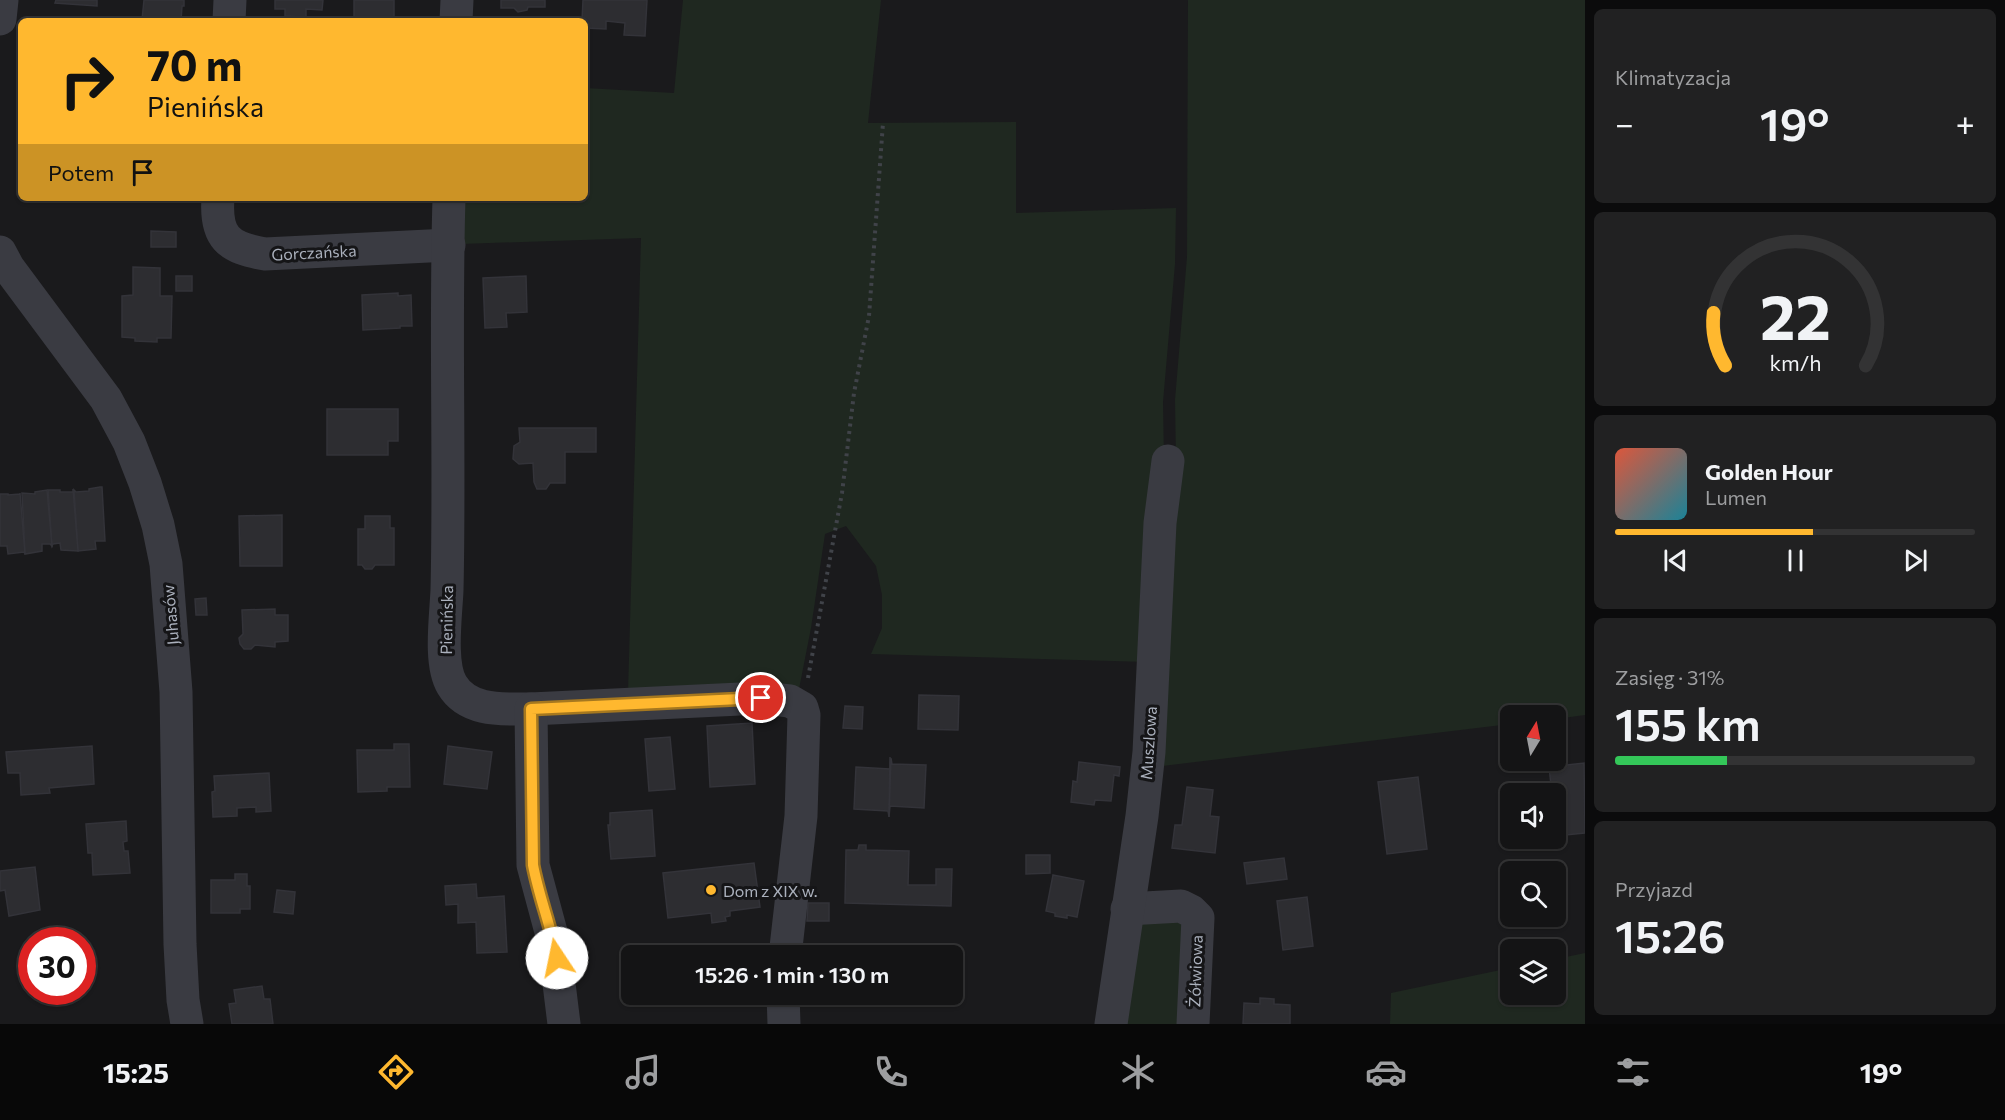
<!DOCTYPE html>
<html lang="pl">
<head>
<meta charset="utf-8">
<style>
  :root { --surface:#141415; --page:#212122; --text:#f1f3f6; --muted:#9d9ea0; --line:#333334; --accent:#ffb82f }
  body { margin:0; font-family:Commissioner,sans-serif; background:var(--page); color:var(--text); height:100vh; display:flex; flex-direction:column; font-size:22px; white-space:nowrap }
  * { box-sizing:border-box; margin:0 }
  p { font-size:20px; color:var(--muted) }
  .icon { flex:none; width:33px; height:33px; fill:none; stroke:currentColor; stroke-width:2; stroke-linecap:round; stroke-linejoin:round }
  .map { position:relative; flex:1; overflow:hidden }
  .details { display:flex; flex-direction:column; gap:9px; padding:9px; background:#0b0b0c; width:420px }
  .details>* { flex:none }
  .hud { position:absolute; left:18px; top:18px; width:570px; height:183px; border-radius:9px; box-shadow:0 2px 4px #0004,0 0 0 2px var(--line); background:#ffb82f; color:#111; overflow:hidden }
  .needle { width:39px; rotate:10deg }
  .tools { position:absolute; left:1500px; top:705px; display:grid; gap:12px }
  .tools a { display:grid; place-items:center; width:66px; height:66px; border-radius:9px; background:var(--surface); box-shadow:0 2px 4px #0004,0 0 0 2px var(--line); font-size:30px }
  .speed { position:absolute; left:18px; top:927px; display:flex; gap:12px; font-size:30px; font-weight:700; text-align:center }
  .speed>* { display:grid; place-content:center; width:78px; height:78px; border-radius:50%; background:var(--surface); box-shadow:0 2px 4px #0004,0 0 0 2px var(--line); line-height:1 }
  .speed .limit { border:9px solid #d22; background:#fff; color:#111 }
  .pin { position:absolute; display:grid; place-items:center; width:51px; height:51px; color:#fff; margin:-26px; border:3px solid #fff; border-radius:50%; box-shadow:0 2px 6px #0007 }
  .me { position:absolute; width:66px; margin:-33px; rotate:349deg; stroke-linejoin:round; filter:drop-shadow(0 0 4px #0008) }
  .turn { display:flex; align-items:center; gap:21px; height:126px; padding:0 30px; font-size:27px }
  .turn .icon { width:78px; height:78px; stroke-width:2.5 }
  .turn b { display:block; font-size:42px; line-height:51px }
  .then { display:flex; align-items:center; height:57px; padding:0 30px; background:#0003; gap:12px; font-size:22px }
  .big { font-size:45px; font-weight:600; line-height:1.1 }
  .details .widget { flex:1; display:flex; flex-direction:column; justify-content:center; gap:9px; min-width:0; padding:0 21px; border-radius:9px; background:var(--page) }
  .details .dial { align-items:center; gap:0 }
  .dial svg { height:156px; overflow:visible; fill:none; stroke:var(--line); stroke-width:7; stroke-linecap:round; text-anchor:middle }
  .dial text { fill:var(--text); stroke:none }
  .song { display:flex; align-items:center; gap:18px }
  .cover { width:72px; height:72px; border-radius:9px; background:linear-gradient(135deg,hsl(10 70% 55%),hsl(190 70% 35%)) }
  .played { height:6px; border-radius:3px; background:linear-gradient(90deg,var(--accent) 55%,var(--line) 55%) }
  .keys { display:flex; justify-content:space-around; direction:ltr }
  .heat { display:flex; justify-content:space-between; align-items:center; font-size:33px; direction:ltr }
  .charge { height:9px; border-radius:4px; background:linear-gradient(90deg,#34c759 31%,var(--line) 0) }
  .trip { position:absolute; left:621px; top:945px; width:342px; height:60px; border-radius:9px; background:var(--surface); box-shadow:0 2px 4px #0004,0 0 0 2px var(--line); font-weight:600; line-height:60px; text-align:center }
  .tabs { display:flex; height:96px; justify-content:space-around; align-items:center; background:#080808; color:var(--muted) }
  .tabs .icon { width:42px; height:42px }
  .tabs .current { color:var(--accent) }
  .tabs b { font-size:27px; color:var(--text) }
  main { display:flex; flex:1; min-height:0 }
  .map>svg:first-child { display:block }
</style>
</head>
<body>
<main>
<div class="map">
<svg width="1585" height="1024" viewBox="0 0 1585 1024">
  <rect width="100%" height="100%" fill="#1a1a1c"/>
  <g fill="#1f2820">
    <polygon points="683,0 881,0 868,123 1016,122 1016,213 1176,208 1175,264 1163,402 1164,462 1148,662 871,654 882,628 882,595 876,566 846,526 825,534 811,628 799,689 628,693 641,238 461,244 460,198 585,198 585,88 674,93"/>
    <polygon points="1188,0 1585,0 1585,715 1556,719 1556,716 1510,716 1510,724 1154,767 1176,461 1175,400 1187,257"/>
    <polygon points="1184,918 1188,1024 1117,1024 1132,920"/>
    <polygon points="1585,953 1585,1024 1390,1024 1391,993 1510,968 1510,994 1556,994 1556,959"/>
  </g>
  <g fill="#2d2d31" stroke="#333339" stroke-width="1.5">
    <polygon points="56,0 97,0 97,6 55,3"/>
    <polygon points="144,0 184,0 184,6 182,6 181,21 142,20"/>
    <polygon points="275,0 323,0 322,10 306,9 306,17 285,16 285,9 275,9"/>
    <rect x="354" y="0" width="40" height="17"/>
    <polygon points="501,0 545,0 545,7 528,7 527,10 518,12 514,8 501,8"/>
    <polygon points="583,0 647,0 645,36 624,35 625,23 606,21 606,29 585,28 585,21 582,21"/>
    <polygon points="151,231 176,232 176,247 151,247"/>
    <polygon points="133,267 160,268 160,296 172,296 171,338 157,338 157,342 135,341 135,338 122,337 122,296 133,295"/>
    <rect x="176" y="276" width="16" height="15"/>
    <polygon points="526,276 527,312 506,313 507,327 485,328 483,278"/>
    <polygon points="398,293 398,296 411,295 412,326 400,326 400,328 363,330 362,295"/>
    <polygon points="327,409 398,409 398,441 388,441 388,455 327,455"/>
    <polygon points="519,428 596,428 596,452 565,452 565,483 550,483 546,489 537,489 534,482 533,463 519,464 513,459 514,446 520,442"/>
    <polygon points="100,487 102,487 105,541 95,541 96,549 78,551 74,490 76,492 89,491 89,489"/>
    <polygon points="73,489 78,551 61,550 60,543 53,544 52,546 48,490 60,490 60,492 73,492"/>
    <polygon points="47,490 52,546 50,544 42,544 42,551 25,554 22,493 35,494 35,492"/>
    <polygon points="20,493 25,554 24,552 8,554 7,546 0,546 0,494 8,494 8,495 20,494"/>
    <polygon points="282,515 282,566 240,566 239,516"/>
    <polygon points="365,516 390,516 390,528 394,528 394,565 375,565 372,569 365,569 362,565 358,565 358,529 365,529"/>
    <polygon points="206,598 207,615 196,615 195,599"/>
    <polygon points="275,609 275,615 288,615 288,641 275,642 275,647 255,645 251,649 244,649 240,644 239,638 243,634 242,610"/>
    <polygon points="919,695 959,696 958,730 918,729"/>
    <polygon points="845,706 863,707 862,729 843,728"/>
    <polygon points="752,723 755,784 710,787 707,726"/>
    <polygon points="670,737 675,789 649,791 645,739"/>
    <polygon points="394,744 409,744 410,787 387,787 387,791 358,792 357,750 394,750"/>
    <polygon points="92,746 94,784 49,788 50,793 21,795 20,773 8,773 6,752"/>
    <polygon points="448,746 492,752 487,789 444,784"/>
    <polygon points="890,757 889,817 888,811 854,809 856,767 890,769"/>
    <polygon points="891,758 892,764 926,765 924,808 890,806 889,817"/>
    <polygon points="1079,762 1120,767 1119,776 1114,775 1111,801 1095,800 1094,805 1071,802 1073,781 1077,782"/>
    <polygon points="1584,763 1585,833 1556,836 1556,794 1552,794 1549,767"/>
    <polygon points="269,773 271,811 256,812 256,807 237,808 237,816 213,817 212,792 215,791 214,776"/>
    <polygon points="1418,777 1427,849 1387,854 1378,782"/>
    <polygon points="1187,787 1213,790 1210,816 1219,817 1215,853 1172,848 1175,825 1182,825"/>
    <polygon points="652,810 655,856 611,859 608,825 610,825 610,813"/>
    <polygon points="126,821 127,841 123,842 124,851 128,851 130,873 93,875 92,853 88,853 86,824"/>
    <polygon points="859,845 866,845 866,850 909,851 908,885 936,885 936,869 952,869 951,906 845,903 846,850 858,850"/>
    <polygon points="1026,855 1050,855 1050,873 1026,874"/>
    <polygon points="1284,858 1287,879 1247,884 1244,863"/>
    <polygon points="754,863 760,907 730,911 730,916 725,917 726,921 712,923 711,913 668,918 663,873"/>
    <polygon points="35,867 40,910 9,916 5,890 0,891 0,871"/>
    <polygon points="235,874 247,874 247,886 250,886 250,909 240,909 240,913 211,913 211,880 235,880"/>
    <polygon points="1053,875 1084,881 1077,917 1067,915 1067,918 1055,916 1055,913 1046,911"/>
    <polygon points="476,884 477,898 504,896 507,952 477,953 476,922 458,923 458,904 446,905 445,886"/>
    <polygon points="277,890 295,892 293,914 274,912"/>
    <polygon points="1307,897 1313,946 1283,950 1277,901"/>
    <polygon points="808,903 829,903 829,921 807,921"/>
    <polygon points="262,986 264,999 270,999 273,1024 232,1024 229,1004 236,1003 234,990"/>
    <polygon points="1260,998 1274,999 1274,1004 1290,1005 1290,1024 1243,1024 1244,1003 1260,1004"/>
  </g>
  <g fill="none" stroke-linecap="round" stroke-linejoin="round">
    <polyline stroke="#404349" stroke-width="4" stroke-dasharray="3 4.5" stroke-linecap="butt" points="808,678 842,493 854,393 869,316 883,123"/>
    <g stroke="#3a3b42" stroke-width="33">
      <polyline points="0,19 2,0"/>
      <polyline points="229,21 230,0"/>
      <polyline points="456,21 457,0"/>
      <path d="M 218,198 C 215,237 228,248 265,254 L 449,245"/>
      <path d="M 449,198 C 445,329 450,460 447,590 C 446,615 439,664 452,685 C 468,712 503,709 531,709 L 761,698 L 790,701 L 802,708 L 804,715 L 801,816 L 785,956"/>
      <polyline points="0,252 8,267 106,399 129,442 145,483 158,525 166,564 176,692 180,944 183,1000 187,1024"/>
      <polyline points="531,709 533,865 554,943 564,1024"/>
      <polyline points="1127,909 1181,906 1191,911 1198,918 1193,1024"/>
      <polyline points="783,994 784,1024"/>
      <polyline points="1111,1024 1142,816 1149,752 1160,523 1168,461"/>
    </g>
  </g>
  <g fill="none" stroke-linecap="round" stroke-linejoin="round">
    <defs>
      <path id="route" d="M 557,958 C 551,926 539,897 533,865 L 531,709 L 761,698"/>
    </defs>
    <use href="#route" stroke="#a6781f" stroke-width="15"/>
    <use href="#route" stroke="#ffb82f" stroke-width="10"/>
  </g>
  <circle fill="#ffb82f" stroke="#151517" stroke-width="2" cx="711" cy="890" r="6"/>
  <g text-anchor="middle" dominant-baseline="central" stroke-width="6" stroke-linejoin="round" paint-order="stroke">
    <g font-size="16" fill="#abb1bd" stroke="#151517">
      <text transform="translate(314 252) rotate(-3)">Gorczańska</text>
      <text transform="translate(170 615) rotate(-95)">Juhasów</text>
      <text transform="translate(446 620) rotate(-89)">Pienińska</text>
      <text transform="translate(1148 743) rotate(-86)">Muszlowa</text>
      <text transform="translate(1195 971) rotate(-88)">Żółwiowa</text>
    </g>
    <g font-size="16" fill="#abb1bd" stroke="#151517" text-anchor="start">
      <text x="723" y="890">Dom z XIX w.</text>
    </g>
  </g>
</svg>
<div class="tools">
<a><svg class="needle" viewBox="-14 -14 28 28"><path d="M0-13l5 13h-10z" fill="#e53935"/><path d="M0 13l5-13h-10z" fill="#9d9ea0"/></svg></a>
<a><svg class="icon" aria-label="sound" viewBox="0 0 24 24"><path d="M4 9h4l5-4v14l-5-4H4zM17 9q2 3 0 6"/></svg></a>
<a><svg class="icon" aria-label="search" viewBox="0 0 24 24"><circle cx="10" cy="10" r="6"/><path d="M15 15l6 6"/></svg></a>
<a><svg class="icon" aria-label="layers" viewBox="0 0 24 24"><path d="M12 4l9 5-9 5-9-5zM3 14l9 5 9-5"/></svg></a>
</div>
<div class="speed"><div class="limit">30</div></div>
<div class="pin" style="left:761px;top:698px;background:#d93025"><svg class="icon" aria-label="arrive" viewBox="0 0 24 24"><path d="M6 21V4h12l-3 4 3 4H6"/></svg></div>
<svg class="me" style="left:557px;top:958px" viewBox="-20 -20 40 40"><circle r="19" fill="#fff"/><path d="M0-13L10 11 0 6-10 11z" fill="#ffb82f"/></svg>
<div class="trip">15:26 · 1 min · 130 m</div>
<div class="hud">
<div class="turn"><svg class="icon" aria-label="right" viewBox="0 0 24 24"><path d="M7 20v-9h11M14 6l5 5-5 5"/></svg><div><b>70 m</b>Pienińska</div></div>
<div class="then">Potem<svg class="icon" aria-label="arrive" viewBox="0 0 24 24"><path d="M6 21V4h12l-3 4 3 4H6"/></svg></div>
</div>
</div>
<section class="details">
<div class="widget"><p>Klimatyzacja</p>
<div class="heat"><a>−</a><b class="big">19°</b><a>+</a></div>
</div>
<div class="widget dial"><svg viewBox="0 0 100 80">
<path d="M14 69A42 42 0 1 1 86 69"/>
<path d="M14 69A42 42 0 0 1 8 42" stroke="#ffb82f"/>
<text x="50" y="56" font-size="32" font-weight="700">22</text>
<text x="50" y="72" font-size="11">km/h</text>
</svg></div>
<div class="widget">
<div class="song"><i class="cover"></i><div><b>Golden Hour</b><p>Lumen</p></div></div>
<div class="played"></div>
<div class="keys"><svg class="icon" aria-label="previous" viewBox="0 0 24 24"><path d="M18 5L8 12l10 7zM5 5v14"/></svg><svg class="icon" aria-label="pause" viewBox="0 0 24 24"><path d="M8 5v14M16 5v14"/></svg><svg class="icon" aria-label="next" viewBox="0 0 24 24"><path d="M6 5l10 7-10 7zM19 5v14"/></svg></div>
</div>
<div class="widget"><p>Zasięg · 31%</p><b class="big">155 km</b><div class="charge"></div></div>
<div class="widget"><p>Przyjazd</p><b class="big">15:26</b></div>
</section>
</main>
<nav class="tabs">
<b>15:25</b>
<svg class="icon current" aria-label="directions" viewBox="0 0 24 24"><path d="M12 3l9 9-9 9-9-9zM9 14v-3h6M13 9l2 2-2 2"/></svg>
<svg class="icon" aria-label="music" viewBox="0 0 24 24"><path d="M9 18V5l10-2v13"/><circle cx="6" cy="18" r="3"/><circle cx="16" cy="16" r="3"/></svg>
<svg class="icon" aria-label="phone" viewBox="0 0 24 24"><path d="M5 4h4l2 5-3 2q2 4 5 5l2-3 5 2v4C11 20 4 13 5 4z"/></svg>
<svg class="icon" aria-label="climate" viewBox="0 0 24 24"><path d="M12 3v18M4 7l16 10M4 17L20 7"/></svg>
<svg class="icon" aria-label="car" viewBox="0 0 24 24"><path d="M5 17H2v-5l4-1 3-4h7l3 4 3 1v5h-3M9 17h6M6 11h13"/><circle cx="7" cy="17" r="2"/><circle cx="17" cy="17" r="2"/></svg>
<svg class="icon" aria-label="filters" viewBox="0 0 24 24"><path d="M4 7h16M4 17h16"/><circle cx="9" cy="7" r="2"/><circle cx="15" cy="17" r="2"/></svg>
<b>19°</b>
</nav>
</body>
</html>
